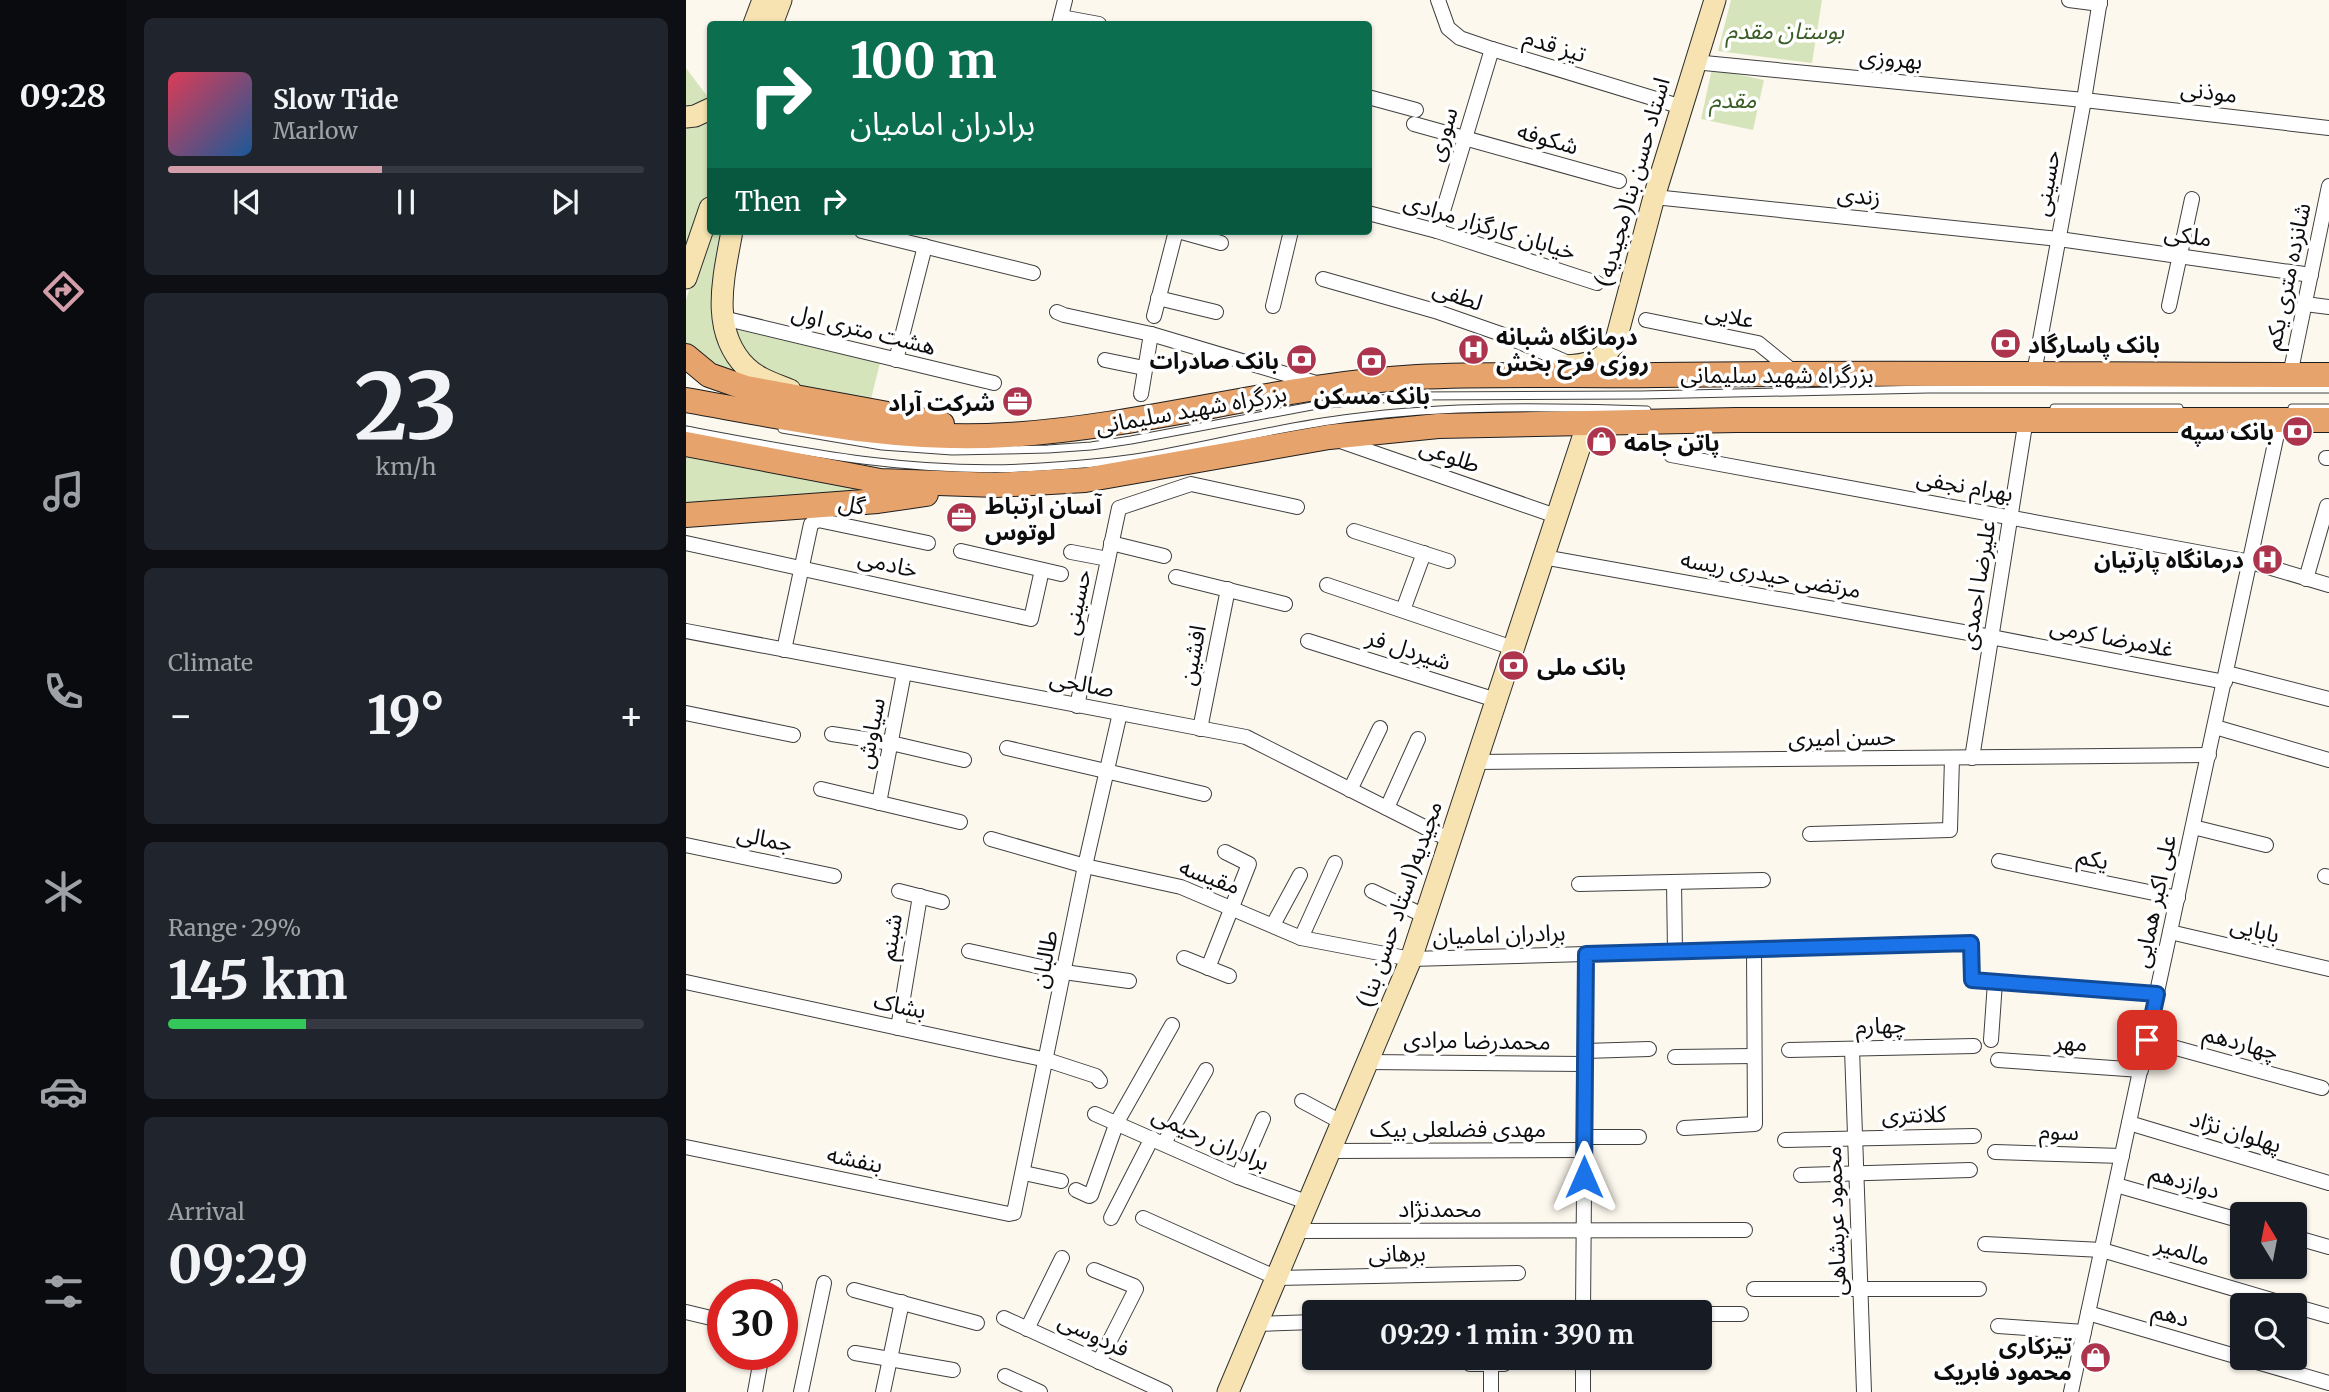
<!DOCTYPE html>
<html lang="en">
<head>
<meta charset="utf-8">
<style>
  :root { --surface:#171b24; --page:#20242c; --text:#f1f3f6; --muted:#9ea1a6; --line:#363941; --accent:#d29eaa }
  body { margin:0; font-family:Merriweather,"Noto Sans Arabic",serif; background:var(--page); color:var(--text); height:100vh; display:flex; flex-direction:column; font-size:26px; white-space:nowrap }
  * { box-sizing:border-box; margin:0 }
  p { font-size:23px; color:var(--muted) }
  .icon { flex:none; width:38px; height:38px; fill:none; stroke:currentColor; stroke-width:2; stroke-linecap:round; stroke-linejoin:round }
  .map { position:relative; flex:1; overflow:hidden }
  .details { display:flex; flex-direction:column; gap:18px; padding:18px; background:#0d0f14; width:560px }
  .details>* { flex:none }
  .top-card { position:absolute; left:21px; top:21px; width:665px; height:214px; border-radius:7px; box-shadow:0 2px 5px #0004; background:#0b6e4f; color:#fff; overflow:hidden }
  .needle { width:46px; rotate:350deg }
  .controls { position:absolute; left:1544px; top:1202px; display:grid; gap:14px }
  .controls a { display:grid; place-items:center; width:77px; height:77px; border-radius:7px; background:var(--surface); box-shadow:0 2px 5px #0004; font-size:35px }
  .speed { position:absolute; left:21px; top:1279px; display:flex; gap:14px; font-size:35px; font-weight:700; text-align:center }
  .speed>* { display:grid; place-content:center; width:91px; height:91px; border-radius:50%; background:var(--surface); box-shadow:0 2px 5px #0004; line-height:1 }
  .speed .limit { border:10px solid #d22; background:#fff; color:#111 }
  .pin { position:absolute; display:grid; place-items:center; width:60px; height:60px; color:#fff; margin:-30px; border-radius:14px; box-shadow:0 4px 10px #0006 }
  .me { position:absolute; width:77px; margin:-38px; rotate:0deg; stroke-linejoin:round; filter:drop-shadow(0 0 5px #0008) }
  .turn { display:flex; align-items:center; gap:24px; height:147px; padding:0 28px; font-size:32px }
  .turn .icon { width:91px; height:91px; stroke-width:2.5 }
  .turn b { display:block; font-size:49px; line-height:60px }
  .then { display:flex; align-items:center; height:66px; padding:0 28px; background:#0003; gap:14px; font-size:26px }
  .big { font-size:52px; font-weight:700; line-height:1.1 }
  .details .tile { flex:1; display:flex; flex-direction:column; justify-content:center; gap:10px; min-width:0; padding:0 24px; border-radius:10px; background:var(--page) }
  .details .dial { align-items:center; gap:0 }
  .dial b { font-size:91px; line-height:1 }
  .song { display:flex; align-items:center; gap:21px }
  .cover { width:84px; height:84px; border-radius:10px; background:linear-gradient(135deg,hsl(350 70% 55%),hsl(210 70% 35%)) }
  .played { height:7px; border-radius:4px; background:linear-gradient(90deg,var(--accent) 45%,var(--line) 45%) }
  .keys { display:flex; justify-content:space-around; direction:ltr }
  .heat { display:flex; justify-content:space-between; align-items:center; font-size:38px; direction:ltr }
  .charge { height:10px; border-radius:5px; background:linear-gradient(90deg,#34c759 29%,var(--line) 0) }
  .trip { position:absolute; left:616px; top:1300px; width:410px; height:70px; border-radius:7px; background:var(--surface); box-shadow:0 2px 5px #0004; font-weight:700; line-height:70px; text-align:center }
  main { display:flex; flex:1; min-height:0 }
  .tab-bar { display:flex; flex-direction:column; width:126px; justify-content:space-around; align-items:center; background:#090b0e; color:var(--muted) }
  .tab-bar .icon { width:49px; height:49px }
  .tab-bar .active { color:var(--accent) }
  .tab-bar b { font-size:32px; color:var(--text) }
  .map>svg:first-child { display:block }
</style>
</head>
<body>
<main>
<nav class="tab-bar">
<b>09:28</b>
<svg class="icon active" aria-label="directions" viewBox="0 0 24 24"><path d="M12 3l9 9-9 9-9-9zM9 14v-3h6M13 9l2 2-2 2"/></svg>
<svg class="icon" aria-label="music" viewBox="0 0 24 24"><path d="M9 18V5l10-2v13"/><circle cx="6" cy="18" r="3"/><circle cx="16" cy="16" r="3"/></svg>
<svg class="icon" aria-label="phone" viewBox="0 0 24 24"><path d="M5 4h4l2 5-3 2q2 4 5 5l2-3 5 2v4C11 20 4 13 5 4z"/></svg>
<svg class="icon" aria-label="climate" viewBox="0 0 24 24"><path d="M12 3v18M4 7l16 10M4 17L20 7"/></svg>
<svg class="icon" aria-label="car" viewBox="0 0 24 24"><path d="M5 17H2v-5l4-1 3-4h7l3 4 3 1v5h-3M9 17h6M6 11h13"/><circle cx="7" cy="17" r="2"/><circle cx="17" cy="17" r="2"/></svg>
<svg class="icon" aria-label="filters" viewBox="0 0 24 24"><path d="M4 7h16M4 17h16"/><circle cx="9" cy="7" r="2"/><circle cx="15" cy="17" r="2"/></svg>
</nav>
<section class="details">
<div class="tile">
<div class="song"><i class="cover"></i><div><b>Slow Tide</b><p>Marlow</p></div></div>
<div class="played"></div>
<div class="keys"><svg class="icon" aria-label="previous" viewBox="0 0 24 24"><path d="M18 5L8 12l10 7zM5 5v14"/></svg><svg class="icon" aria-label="pause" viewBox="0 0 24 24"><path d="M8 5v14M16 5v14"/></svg><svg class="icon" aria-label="next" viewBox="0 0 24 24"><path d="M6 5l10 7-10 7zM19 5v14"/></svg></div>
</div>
<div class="tile dial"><b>23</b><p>km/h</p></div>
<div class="tile"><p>Climate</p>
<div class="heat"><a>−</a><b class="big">19°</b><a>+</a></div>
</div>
<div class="tile"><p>Range · 29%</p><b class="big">145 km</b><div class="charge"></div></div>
<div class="tile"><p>Arrival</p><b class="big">09:29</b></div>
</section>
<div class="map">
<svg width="1643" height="1392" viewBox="0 0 1643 1392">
  <rect width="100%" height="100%" fill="#fdf8ee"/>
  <g fill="#d6e4bc">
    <polygon points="1045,0 1136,0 1126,63 1032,51"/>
    <polygon points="0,68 24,100 0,114"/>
    <polygon points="1026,69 1078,80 1067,130 1015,119"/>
    <polygon points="24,115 24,189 0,262 0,123"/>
    <polygon points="24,231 40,231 30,279 66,386 0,350 0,300 14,254"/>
    <polygon points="44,328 194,363 184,403 102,384 65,363"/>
    <polygon points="0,457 189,492 0,509"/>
  </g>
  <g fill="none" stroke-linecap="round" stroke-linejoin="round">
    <defs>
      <g id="service">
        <polyline points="1368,408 1493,408"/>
        <polyline points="1606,408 1643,408"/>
        <polyline points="96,429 196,446 266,451 362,449 405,446 445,440 631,405 727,396 955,395 1242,389 1643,389"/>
        <path d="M 0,430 C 113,451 219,473 336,468 C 377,466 421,463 462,456 C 530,444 597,426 665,418 C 762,405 863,407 961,410"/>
      </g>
      <g id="minor">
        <polyline points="752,0 762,28 774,38 806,49 996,107"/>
        <polyline points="1383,0 1414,4"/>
        <polyline points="375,17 413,24"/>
        <polyline points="373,24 379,0"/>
        <polyline points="1008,62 1398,100 1643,128"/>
        <polyline points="682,97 730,110"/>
        <polyline points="728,124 933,181"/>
        <polyline points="968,197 1373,239 1625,275"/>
        <polyline points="682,213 751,231 911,283"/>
        <polyline points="176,231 347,273"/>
        <polyline points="492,231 535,243"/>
        <polyline points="751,231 806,49"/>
        <polyline points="637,279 749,311 815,334 887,365"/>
        <polyline points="472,298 530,312"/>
        <polyline points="1619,304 1643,307"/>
        <polyline points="587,306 605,231"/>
        <polyline points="1483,306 1506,199"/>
        <polyline points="371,312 378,315 465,334 630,383"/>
        <polyline points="468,316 490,231"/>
        <polyline points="37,318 308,383"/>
        <polyline points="960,320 1072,343 1109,373"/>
        <polyline points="210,360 239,246"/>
        <polyline points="419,360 458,368"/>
        <polyline points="1348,373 1398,100 1414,0"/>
        <polyline points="1604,375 1643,186"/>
        <polyline points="455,394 465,334"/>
        <polyline points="654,441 870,516"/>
        <polyline points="985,455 1565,562 1643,585"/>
        <polyline points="1640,458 1643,458"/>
        <polyline points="668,531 762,561"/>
        <polyline points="0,543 345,619 356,570"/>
        <polyline points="425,543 478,556"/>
        <polyline points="275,551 375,574"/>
        <polyline points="385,552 422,559"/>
        <polyline points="857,557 1305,637 1539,682"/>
        <polyline points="490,577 599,604"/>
        <polyline points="1620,579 1641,506 1643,507"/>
        <polyline points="641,585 827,648"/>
        <polyline points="717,610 738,553"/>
        <polyline points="0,631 560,737 764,840"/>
        <polyline points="622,641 810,700"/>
        <polyline points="98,650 125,524 132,520 242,543"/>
        <polyline points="1541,673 1643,699"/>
        <polyline points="391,706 433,508 505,484 611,507"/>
        <polyline points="0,713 107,735"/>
        <polyline points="1529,727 1643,760"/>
        <polyline points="514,729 542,589"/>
        <polyline points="146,734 205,743 278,760"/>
        <polyline points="321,748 518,794"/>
        <polyline points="1286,758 1340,419"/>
        <polyline points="790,762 1523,755"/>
        <polyline points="135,789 274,822"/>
        <polyline points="664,790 694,728"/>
        <polyline points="193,803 218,673"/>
        <polyline points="701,808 732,739"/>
        <polyline points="1507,827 1580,845"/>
        <polyline points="1124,834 1264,830 1266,758"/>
        <polyline points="305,839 399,866 495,887 615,938 725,959 1285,943 1286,980 1471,994"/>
        <polyline points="0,845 148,876"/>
        <polyline points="1313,861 1492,898"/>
        <polyline points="1639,876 1643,877"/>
        <polyline points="988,882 989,952"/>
        <polyline points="893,884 1077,880"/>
        <polyline points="213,891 256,902"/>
        <polyline points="686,891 739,916"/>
        <polyline points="587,925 614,875"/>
        <polyline points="1484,932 1643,969"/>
        <polyline points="615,938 649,863"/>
        <polyline points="283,951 378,972 443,981"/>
        <polyline points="498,958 543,976"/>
        <polyline points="522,968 563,864 539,852"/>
        <polyline points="0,982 361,1060 410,1076 414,1081"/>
        <polyline points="212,1028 234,896"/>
        <polyline points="1305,1040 1309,982"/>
        <polyline points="1461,1040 1636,1088"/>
        <polyline points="1166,1049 1178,1392"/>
        <polyline points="1103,1050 1288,1046"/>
        <polyline points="899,1051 963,1049"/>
        <polyline points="989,1057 1068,1056"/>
        <polyline points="1312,1060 1455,1070"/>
        <polyline points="682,1062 899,1064"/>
        <polyline points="616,1101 657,1123"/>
        <polyline points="409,1114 552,1177 623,1203"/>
        <polyline points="1443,1123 1643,1183"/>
        <polyline points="998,1128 1069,1124 1068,949"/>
        <polyline points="899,1137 953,1137"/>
        <polyline points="1099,1140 1288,1136"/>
        <polyline points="478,1143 520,1070"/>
        <polyline points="0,1147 323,1214 328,1213 399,866 434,713"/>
        <polyline points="645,1151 898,1150"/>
        <polyline points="1309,1152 1436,1156"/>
        <polyline points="338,1173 375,1181"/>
        <polyline points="1115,1175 1284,1170"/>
        <polyline points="552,1177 577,1119"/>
        <polyline points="1430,1185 1556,1221"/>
        <polyline points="390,1190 403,1196 405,1195 431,1122 486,1025"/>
        <polyline points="425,1218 466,1138"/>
        <polyline points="457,1218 591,1278 832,1273"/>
        <polyline points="611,1231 1059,1230"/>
        <polyline points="1608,1237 1643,1247"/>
        <polyline points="1299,1244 1416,1250 1606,1306"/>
        <polyline points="408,1270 448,1286 450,1289 413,1362"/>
        <polyline points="1068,1289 1293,1289"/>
        <polyline points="168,1290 291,1323"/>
        <polyline points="87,1295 89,1287"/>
        <polyline points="1608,1306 1643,1316"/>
        <polyline points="0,1312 25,1318"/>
        <polyline points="897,1312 900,954"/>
        <polyline points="1402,1313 1556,1358"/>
        <polyline points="1013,1314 1055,1314"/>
        <polyline points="318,1318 479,1392"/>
        <polyline points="571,1324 628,1322"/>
        <polyline points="1312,1326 1398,1332"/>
        <polyline points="341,1329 376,1258"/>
        <polyline points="169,1353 267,1370"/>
        <polyline points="1557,1358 1643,1383"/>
        <polyline points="805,1363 805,1392"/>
        <polyline points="784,1364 818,1364"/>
        <polyline points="319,1376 354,1392"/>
        <polyline points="69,1392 76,1354"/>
        <polyline points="115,1392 138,1283"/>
        <polyline points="197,1392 216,1302"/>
        <polyline points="897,1392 897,1358"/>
        <polyline points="1385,1392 1594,420"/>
      </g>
      <g id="secondary">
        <polyline points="68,24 77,0"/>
        <polyline points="86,24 95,0"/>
        <polyline points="0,117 9,116 24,109"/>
        <path d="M 46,231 C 38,276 23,330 60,367 C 72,379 90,384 104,390"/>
        <polyline points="0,278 24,208"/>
        <path d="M 877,366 C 900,365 919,362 930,340 L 968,197 L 1029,0"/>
        <polyline points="542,1392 725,959 902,422"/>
      </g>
      <g id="trunk">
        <polyline points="0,356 23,375 60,388 256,424"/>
        <path d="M 0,400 C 107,419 211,442 321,435 C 459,427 592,385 731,377 C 810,373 891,376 971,375 C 1195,372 1419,375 1643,375"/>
        <polyline points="0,444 194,481 310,485 399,480 643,437 752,426 1050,420 1643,420"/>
        <polyline points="0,515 192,501 240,494"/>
      </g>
    </defs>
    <use href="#service" stroke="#404040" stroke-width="9"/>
    <use href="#minor" stroke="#404040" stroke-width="16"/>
    <use href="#secondary" stroke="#2f2f2f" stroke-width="23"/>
    <use href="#trunk" stroke="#1e1e1e" stroke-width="26"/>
    <use href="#service" stroke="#fff" stroke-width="7"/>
    <use href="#minor" stroke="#fff" stroke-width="14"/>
    <use href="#secondary" stroke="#f6e3b1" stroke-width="21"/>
    <use href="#trunk" stroke="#e6a36c" stroke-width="24"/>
  </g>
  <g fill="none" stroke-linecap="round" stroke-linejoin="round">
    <defs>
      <polyline id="route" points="898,1177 900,954 1285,943 1286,980 1471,994 1461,1040"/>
    </defs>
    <use href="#route" stroke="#114b97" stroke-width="18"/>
    <use href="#route" stroke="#1a73e8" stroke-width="12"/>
  </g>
  <defs>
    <symbol id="bank-disc" viewBox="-11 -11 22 22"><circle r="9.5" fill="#ac354d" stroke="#fff"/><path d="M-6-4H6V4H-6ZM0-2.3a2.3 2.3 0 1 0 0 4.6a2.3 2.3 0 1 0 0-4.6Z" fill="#fff"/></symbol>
    <symbol id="hospital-disc" viewBox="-11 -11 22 22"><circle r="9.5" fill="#ac354d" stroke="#fff"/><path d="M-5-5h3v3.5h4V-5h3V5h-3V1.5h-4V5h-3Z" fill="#fff"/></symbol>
    <symbol id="office-disc" viewBox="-11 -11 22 22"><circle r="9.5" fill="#ac354d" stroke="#fff"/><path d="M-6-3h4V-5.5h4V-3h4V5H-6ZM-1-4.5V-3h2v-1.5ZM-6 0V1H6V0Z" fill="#fff"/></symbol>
    <symbol id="shop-disc" viewBox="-11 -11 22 22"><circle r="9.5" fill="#ac354d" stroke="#fff"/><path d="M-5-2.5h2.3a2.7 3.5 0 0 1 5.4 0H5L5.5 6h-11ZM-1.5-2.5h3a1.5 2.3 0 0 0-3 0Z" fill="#fff"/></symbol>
  </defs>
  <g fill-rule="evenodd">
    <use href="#bank-disc" x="1302" y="326" width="35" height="35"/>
    <use href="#hospital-disc" x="770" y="332" width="35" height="35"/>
    <use href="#bank-disc" x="598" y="342" width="35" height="35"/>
    <use href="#bank-disc" x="668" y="344" width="35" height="35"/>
    <use href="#office-disc" x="314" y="384" width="35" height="35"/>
    <use href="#bank-disc" x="1594" y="414" width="35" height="35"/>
    <use href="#shop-disc" x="898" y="424" width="35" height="35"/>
    <use href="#office-disc" x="258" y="500" width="35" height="35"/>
    <use href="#hospital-disc" x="1564" y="542" width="35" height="35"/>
    <use href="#bank-disc" x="810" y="648" width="35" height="35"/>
    <use href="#shop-disc" x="1392" y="1340" width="35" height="35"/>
  </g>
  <g text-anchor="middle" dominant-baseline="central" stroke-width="7" stroke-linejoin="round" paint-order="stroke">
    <g font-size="23" font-style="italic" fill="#395d25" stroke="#fff">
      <text x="1099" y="30">بوستان مقدم</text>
      <text x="1047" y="99">مقدم</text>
    </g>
    <g font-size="23" fill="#0d0d0d" stroke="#fff">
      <text transform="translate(869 45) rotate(17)">تیز قدم</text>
      <text transform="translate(1205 58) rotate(5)">بهروزی</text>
      <text transform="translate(1523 91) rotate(7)">موذنی</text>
      <text transform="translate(756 134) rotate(-73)">سوری</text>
      <text transform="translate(862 138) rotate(16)">شکوفه</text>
      <text transform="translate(946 182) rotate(-74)">استاد حسن بنا(مجیدیه)</text>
      <text transform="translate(1360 183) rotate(-80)">حسینی</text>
      <text transform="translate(1173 195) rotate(6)">زندی</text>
      <text transform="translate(804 226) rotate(17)">خیابان کارگزار مرادی</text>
      <text transform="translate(1502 235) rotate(8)">ملکی</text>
      <text transform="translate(1601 276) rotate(-78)">شانزده متری یکم</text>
      <text transform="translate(772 295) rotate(19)">لطفی</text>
      <text transform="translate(1044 315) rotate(12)">علایی</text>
      <text transform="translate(178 329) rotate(14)">هشت متری اول</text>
      <text x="1091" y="374">بزرگراه شهید سلیمانی</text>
      <text transform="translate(505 409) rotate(-10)">بزرگراه شهید سلیمانی</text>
      <text transform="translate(764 455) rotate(19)">طلوعی</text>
      <text transform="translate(1279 485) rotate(10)">بهرام نجفی</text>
      <text transform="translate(166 504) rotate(12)">گل</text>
      <text transform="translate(202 563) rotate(13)">خادمی</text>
      <text transform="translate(1085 574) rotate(10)">مرتضی حیدری ریسه</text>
      <text transform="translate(1291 585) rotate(-81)">علیرضا احمدی</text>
      <text transform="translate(390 602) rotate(-78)">حسینی</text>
      <text transform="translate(1426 637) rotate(11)">غلامرضا کرمی</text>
      <text transform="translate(723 649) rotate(18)">شیردل فر</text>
      <text transform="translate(506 655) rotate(-79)">افشین</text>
      <text transform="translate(396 683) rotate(11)">صالحی</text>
      <text transform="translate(184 733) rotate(-79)">سیاوش</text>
      <text transform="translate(1156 737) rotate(-1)">حسن امیری</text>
      <text transform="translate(79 838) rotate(12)">جمالی</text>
      <text transform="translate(1407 858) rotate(12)">یکم</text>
      <text transform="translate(524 876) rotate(20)">مقیسه</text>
      <text transform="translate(1468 901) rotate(-78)">علی اکبر همایی</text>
      <text transform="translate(713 904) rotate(-71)">مجیدیه(استاد حسن بنا)</text>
      <text transform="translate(1569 929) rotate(13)">بابایی</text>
      <text transform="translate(813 934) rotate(-2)">برادران امامیان</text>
      <text transform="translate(204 937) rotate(-81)">شبنم</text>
      <text transform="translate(358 959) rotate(-79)">طالبان</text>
      <text transform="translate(214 1005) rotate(12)">بشاک</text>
      <text transform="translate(1195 1025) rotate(-1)">چهارم</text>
      <text transform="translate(791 1040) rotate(1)">محمدرضا مرادی</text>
      <text transform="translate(1385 1042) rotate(4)">مهر</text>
      <text transform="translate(1555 1042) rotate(15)">چهاردهم</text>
      <text transform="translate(1228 1114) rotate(-1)">کلانتری</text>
      <text x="772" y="1128">مهدی فضلعلی بیک</text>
      <text transform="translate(1373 1131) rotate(2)">سوم</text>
      <text transform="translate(1550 1131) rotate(17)">پهلوان نژاد</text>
      <text transform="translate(525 1138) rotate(24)">برادران رحیمی</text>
      <text transform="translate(169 1159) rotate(12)">بنفشه</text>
      <text transform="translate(1499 1181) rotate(16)">دوازدهم</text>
      <text x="754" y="1208">محمدنژاد</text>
      <text transform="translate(1149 1221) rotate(-92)">محمود عربشاهی</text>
      <text transform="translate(1497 1250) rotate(16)">مالمیر</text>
      <text transform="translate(711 1253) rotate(-1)">برهانی</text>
      <text transform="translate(1485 1314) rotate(16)">دهم</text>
      <text transform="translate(408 1334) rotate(25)">فردوسی</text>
    </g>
    <g font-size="23" font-weight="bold" fill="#0d0d0d" stroke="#fff" text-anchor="start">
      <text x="810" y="336">درمانگاه شبانه<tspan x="810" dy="26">روزی فرح بخش</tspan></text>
      <text x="1342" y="344">بانک پاسارگاد</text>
      <text x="593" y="360" text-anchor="end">بانک صادرات</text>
      <text x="686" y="395" text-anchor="middle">بانک مسکن</text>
      <text x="309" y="402" text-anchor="end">شرکت آراد</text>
      <text x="1588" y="431" text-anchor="end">بانک سپه</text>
      <text x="938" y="442">پاتن جامه</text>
      <text x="299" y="505">آسان ارتباط<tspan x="299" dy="26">لوتوس</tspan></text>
      <text x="1558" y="559" text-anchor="end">درمانگاه پارتیان</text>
      <text x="851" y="666">بانک ملی</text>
      <text x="1386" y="1345" text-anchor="end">تیزکاری<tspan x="1386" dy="26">محمود فابریک</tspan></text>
    </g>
  </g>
</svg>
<div class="controls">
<a><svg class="needle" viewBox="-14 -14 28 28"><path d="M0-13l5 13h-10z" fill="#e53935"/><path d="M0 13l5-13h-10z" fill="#9ea1a6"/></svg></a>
<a><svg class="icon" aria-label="search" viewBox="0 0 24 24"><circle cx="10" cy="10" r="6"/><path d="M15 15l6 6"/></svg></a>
</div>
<div class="speed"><div class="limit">30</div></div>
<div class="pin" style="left:1461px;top:1040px;background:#d93025"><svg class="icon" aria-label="arrive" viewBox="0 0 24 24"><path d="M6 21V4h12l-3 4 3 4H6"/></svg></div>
<svg class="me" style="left:898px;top:1177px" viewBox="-20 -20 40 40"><path d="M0-17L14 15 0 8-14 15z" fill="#1a73e8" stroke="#fff" stroke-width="4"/></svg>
<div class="trip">09:29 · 1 min · 390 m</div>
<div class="top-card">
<div class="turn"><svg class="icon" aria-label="right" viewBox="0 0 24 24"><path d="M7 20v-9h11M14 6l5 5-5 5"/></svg><div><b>100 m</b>برادران امامیان</div></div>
<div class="then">Then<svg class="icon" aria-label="right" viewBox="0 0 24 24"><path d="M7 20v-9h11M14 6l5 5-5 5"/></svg></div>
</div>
</div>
</main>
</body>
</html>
